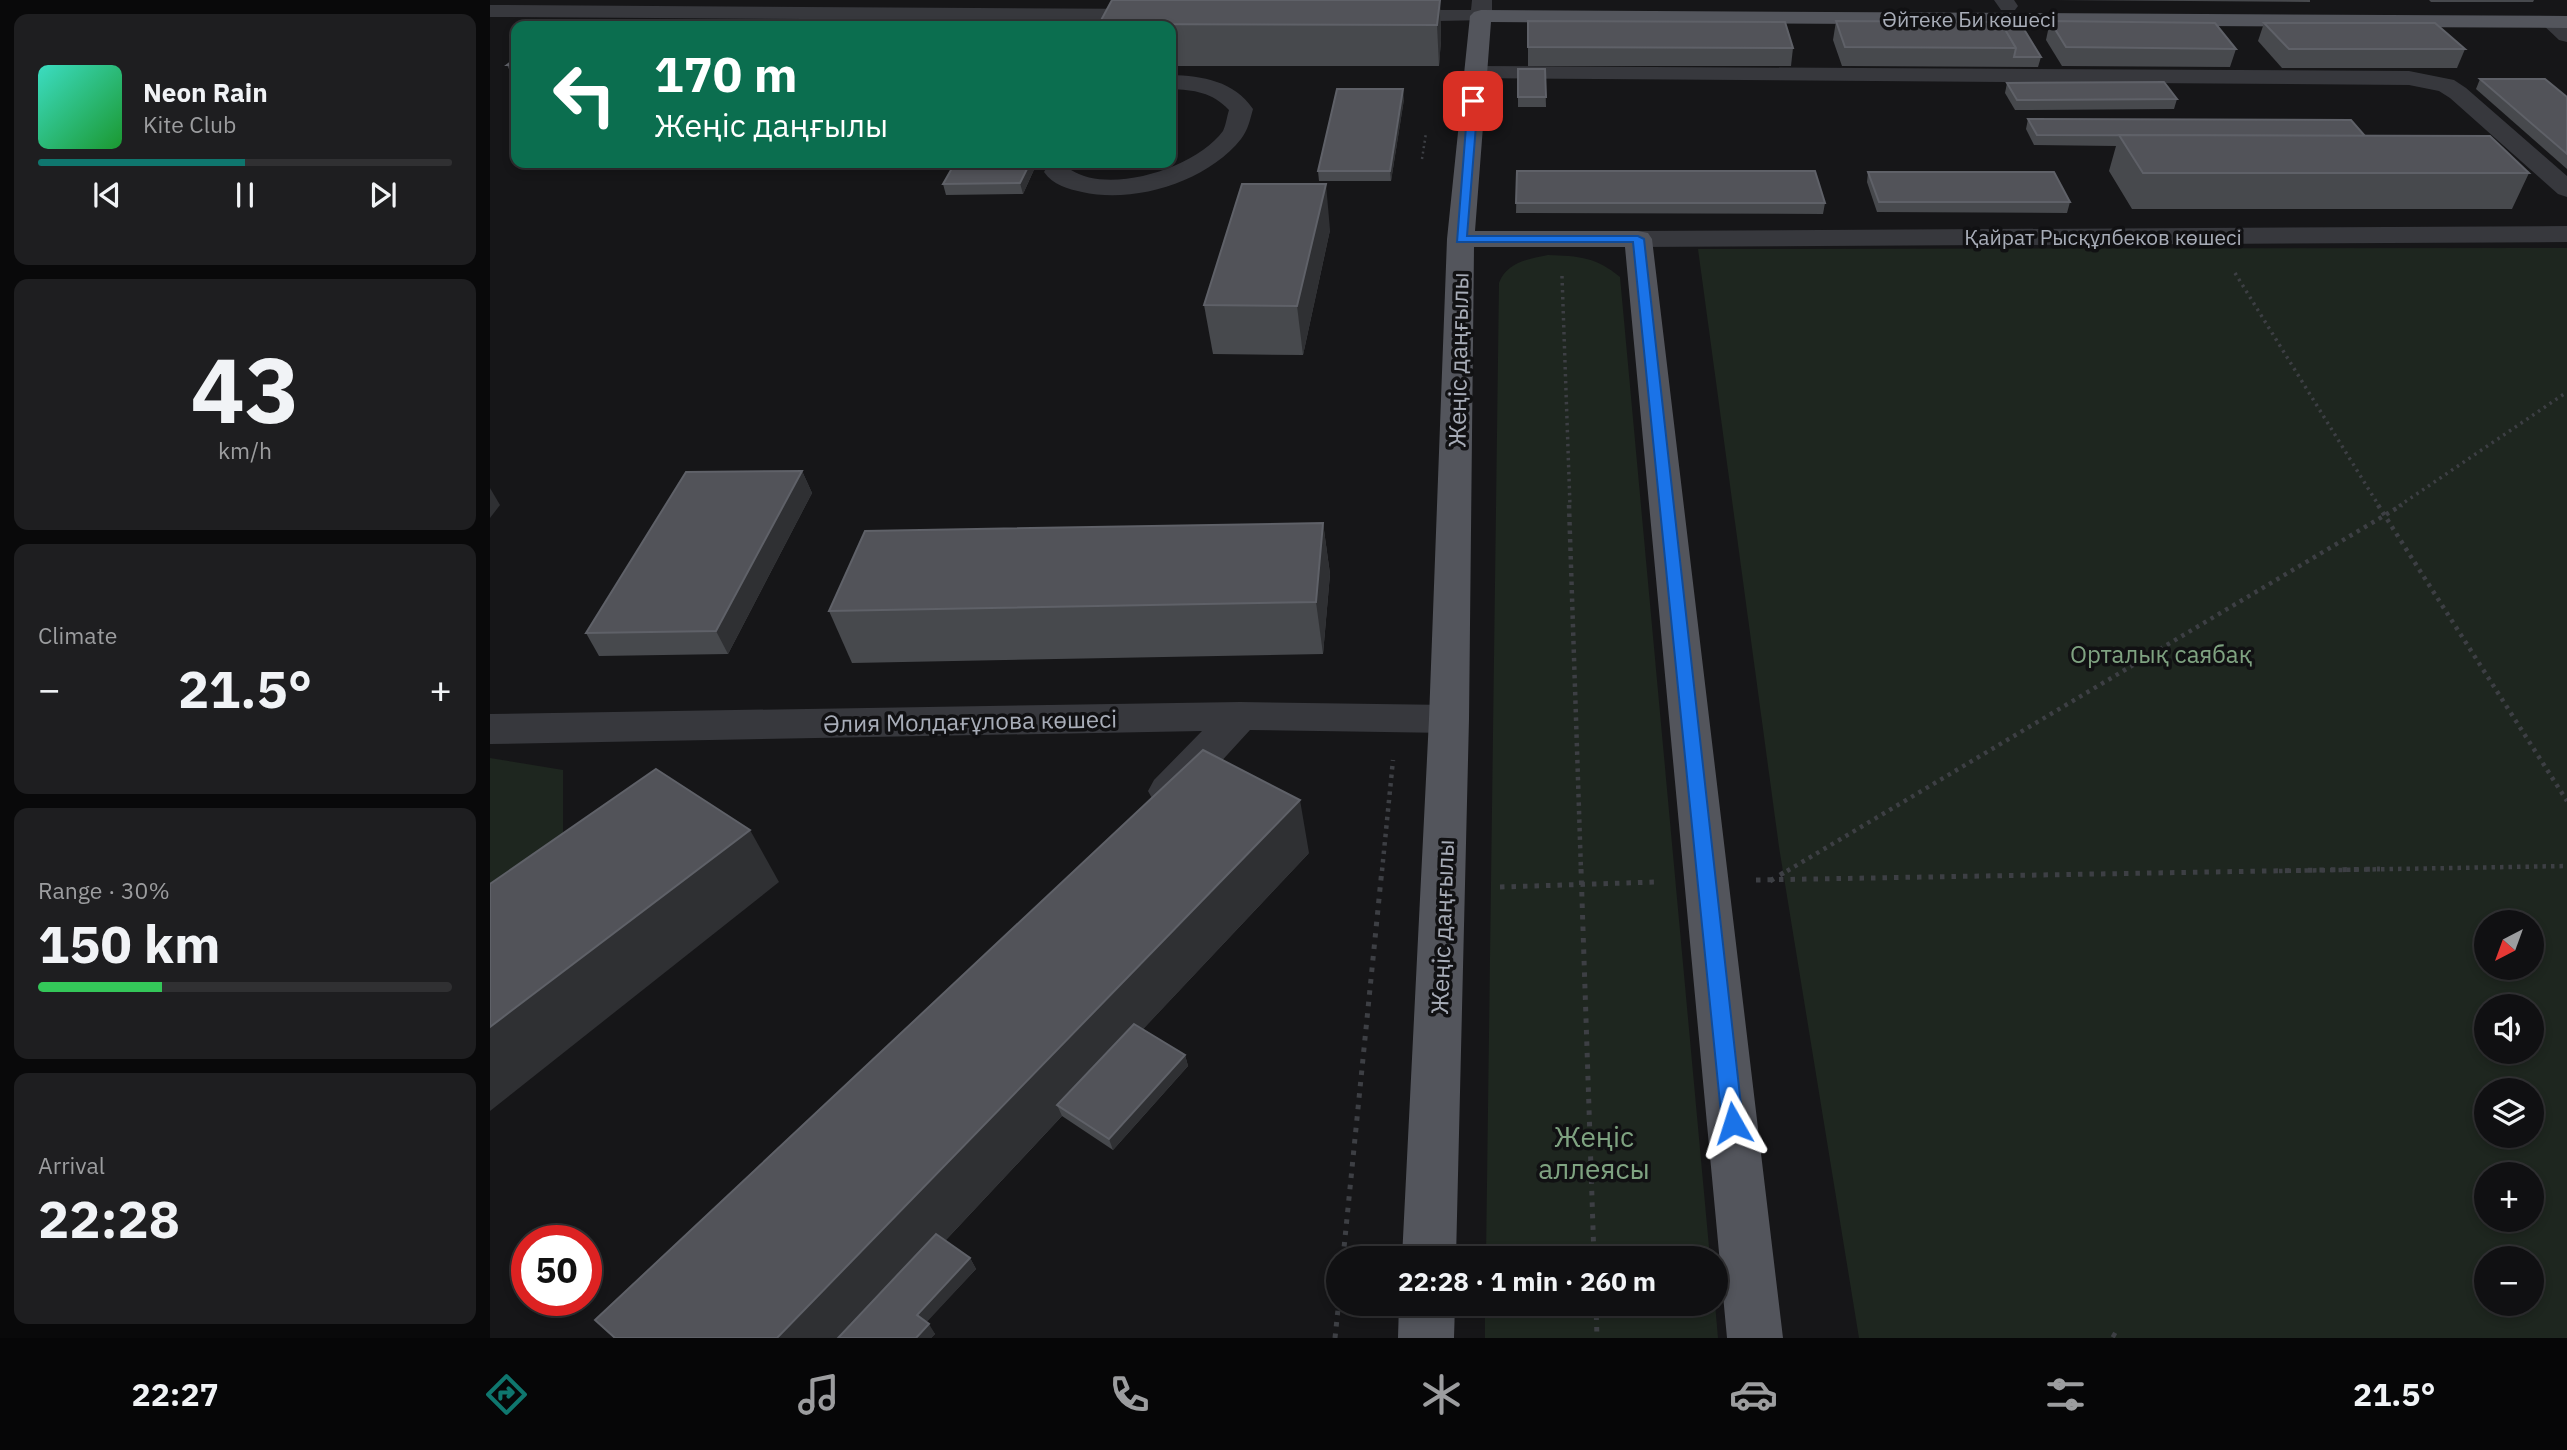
<!DOCTYPE html>
<html lang="en">
<head>
<meta charset="utf-8">
<style>
  :root { --surface:#101012; --page:#1e1e20; --text:#f1f3f6; --muted:#9c9d9f; --line:#303032; --accent:#0f766e }
  body { margin:0; font-family:"IBM Plex Sans",sans-serif; background:var(--page); color:var(--text); height:100vh; display:flex; flex-direction:column; font-size:26px; white-space:nowrap }
  * { box-sizing:border-box; margin:0 }
  p { font-size:23px; color:var(--muted) }
  .icon { flex:none; width:38px; height:38px; fill:none; stroke:currentColor; stroke-width:2; stroke-linecap:round; stroke-linejoin:round }
  .map { position:relative; flex:1; overflow:hidden }
  .drawer { display:flex; flex-direction:column; gap:14px; padding:14px; background:#09090a; width:490px }
  .drawer>* { flex:none }
  .top-card { position:absolute; left:21px; top:21px; width:665px; height:147px; border-radius:14px; box-shadow:0 4px 10px #0003,0 0 0 2px var(--line); background:#0b6e4f; color:#fff; overflow:hidden }
  .needle { width:46px; rotate:221deg }
  .buttons { position:absolute; left:1984px; top:910px; display:grid; gap:14px }
  .buttons a { display:grid; place-items:center; width:70px; height:70px; border-radius:50%; background:var(--surface); box-shadow:0 4px 10px #0003,0 0 0 2px var(--line); font-size:35px }
  .speed { position:absolute; left:21px; top:1225px; display:flex; gap:14px; font-size:35px; font-weight:700; text-align:center }
  .speed>* { display:grid; place-content:center; width:91px; height:91px; border-radius:50%; background:var(--surface); box-shadow:0 4px 10px #0003,0 0 0 2px var(--line); line-height:1 }
  .speed .limit { border:10px solid #d22; background:#fff; color:#111 }
  .pin { position:absolute; display:grid; place-items:center; width:60px; height:60px; color:#fff; margin:-30px; border-radius:14px; box-shadow:0 4px 10px #0006 }
  .me { position:absolute; width:77px; margin:-38px; rotate:354deg; stroke-linejoin:round; filter:drop-shadow(0 0 5px #0008) }
  .turn { display:flex; align-items:center; gap:24px; height:147px; padding:0 28px; font-size:32px }
  .turn .icon { width:91px; height:91px; stroke-width:2.5 }
  .turn b { display:block; font-size:49px; line-height:60px }
  .big { font-size:52px; font-weight:700; line-height:1.1 }
  .drawer .card { flex:1; display:flex; flex-direction:column; justify-content:center; gap:10px; min-width:0; padding:0 24px; border-radius:14px; background:var(--page) }
  .drawer .dial { align-items:center; gap:0 }
  .dial b { font-size:91px; line-height:1 }
  .song { display:flex; align-items:center; gap:21px }
  .cover { width:84px; height:84px; border-radius:10px; background:linear-gradient(135deg,hsl(170 70% 55%),hsl(130 70% 35%)) }
  .played { height:7px; border-radius:4px; background:linear-gradient(90deg,var(--accent) 50%,var(--line) 50%) }
  .keys { display:flex; justify-content:space-around; direction:ltr }
  .heat { display:flex; justify-content:space-between; align-items:center; font-size:38px; direction:ltr }
  .charge { height:10px; border-radius:5px; background:linear-gradient(90deg,#34c759 30%,var(--line) 0) }
  .trip { position:absolute; left:836px; top:1246px; width:402px; height:70px; border-radius:35px; background:var(--surface); box-shadow:0 4px 10px #0003,0 0 0 2px var(--line); font-weight:700; line-height:70px; text-align:center }
  .tabs { display:flex; height:112px; justify-content:space-around; align-items:center; background:#060607; color:var(--muted) }
  .tabs .icon { width:49px; height:49px }
  .tabs .current { color:var(--accent) }
  .tabs b { font-size:32px; color:var(--text) }
  main { display:flex; flex:1; min-height:0 }
  .map>svg:first-child { display:block }
</style>
</head>
<body>
<main>
<section class="drawer">
<div class="card">
<div class="song"><i class="cover"></i><div><b>Neon Rain</b><p>Kite Club</p></div></div>
<div class="played"></div>
<div class="keys"><svg class="icon" aria-label="previous" viewBox="0 0 24 24"><path d="M18 5L8 12l10 7zM5 5v14"/></svg><svg class="icon" aria-label="pause" viewBox="0 0 24 24"><path d="M8 5v14M16 5v14"/></svg><svg class="icon" aria-label="next" viewBox="0 0 24 24"><path d="M6 5l10 7-10 7zM19 5v14"/></svg></div>
</div>
<div class="card dial"><b>43</b><p>km/h</p></div>
<div class="card"><p>Climate</p>
<div class="heat"><a>−</a><b class="big">21.5°</b><a>+</a></div>
</div>
<div class="card"><p>Range · 30%</p><b class="big">150 km</b><div class="charge"></div></div>
<div class="card"><p>Arrival</p><b class="big">22:28</b></div>
</section>
<div class="map">
<svg width="2077" height="1338" viewBox="0 0 2077 1338">
  <rect width="100%" height="100%" fill="#161618"/>
  <g fill="#1e261f" fill-rule="evenodd">
    <path d="M 2077,248 L 2077,1338 L 1369,1338 L 1289,847 L 1208,249 ZM 1997,922 L 2042,922 L 2042,968 L 1997,968 ZM 1997,1006 L 2042,1006 L 2042,1052 L 1997,1052 ZM 1997,1090 L 2042,1090 L 2042,1136 L 1997,1136 ZM 1997,1174 L 2042,1174 L 2042,1220 L 1997,1220 ZM 1997,1258 L 2042,1258 L 2042,1304 L 1997,1304 Z"/>
    <path d="M 1058,255 C 1089,256 1106,257 1130,277 L 1220,1258 L 996,1258 L 1009,283 C 1017,262 1038,259 1058,255 Z"/>
    <polygon points="0,758 73,770 73,851 0,937"/>
    <polygon points="995,1304 1225,1304 1228,1338 995,1338"/>
  </g>
  <g fill="none" stroke-linecap="round" stroke-linejoin="round">
    <polyline stroke="#3d3f44" stroke-width="2.5" stroke-dasharray="2 3.5" stroke-linecap="butt" points="932,159 936,133"/>
    <g stroke="#3d3f44" stroke-width="3.5" stroke-dasharray="2.5 4.5" stroke-linecap="butt">
      <polyline points="1745,273 1889,506"/>
      <polyline points="1072,276 1080,506"/>
      <polyline points="1909,506 2077,392"/>
    </g>
    <g stroke="#3d3f44" stroke-width="4.5" stroke-dasharray="3.5 5" stroke-linecap="butt">
      <polyline points="1079,505 1091,871"/>
      <polyline points="1888,505 2077,801"/>
      <polyline points="892,871 903,760"/>
      <polyline points="1297,871 1912,505"/>
      <polyline points="1789,871 2077,866"/>
    </g>
    <g stroke="#3d3f44" stroke-width="5" stroke-dasharray="4.5 7" stroke-linecap="butt">
      <polyline points="1091,869 1104,1258"/>
      <polyline points="1266,880 1890,869"/>
      <polyline points="1280,881 1300,869"/>
      <polyline points="1010,887 1167,882"/>
      <polyline points="853,1258 892,869"/>
      <polyline points="1106,1304 1107,1338"/>
      <polyline points="1622,1334 1629,1338"/>
      <polyline points="845,1338 849,1300"/>
    </g>
    <g fill="#37383d" fill-rule="evenodd">
      <polygon points="982,0 1002,0 1002,16 998,20 898,22 891,20 887,16 891,12 898,10 981,10"/>
      <polygon points="1504,0 1524,0 1528,6 1525,10 1511,10"/>
      <polygon points="0,5 666,9 673,11 677,15 673,19 666,21 0,17"/>
      <polygon points="2061,16 2077,24 2077,42 2069,40 2050,22 2053,17"/>
      <polygon points="985,66 1919,71 1964,80 1976,88 2077,176 2077,197 2068,194 1960,98 1949,91 1919,85 977,78 974,73 977,68"/>
      <path d="M 681,75 C 713,76 744,81 763,109 C 760,120 758,130 751,139 C 717,182 644,204 592,192 C 578,189 563,185 554,172 L 559,163 L 583,163 L 581,170 C 620,195 706,168 733,131 C 736,125 737,116 739,110 C 722,92 704,90 681,89 Z"/>
      <polygon points="2077,226 2077,242 1148,247 1138,245 1134,239 1138,233 1148,231"/>
      <polygon points="750,702 959,705 973,709 979,719 973,729 959,733 760,730 694,802 679,807 664,802 658,791 664,780 712,731 0,744 0,714"/>
    </g>
    <g fill="#53555c" fill-rule="evenodd">
      <polygon points="991,10 2077,16 2077,28 1001,22 985,231 1148,231 1158,233 1162,239 1293,1338 1237,1338 1135,247 984,247 979,719 966,1258 912,1258 939,719 957,239 980,16 984,12"/>
      <polygon points="909,1304 965,1304 964,1338 908,1338"/>
    </g>
  </g>
  <g fill="#47494d">
    <polygon points="950,0 951,40 949,66 681,66 681,26 610,26 609,24"/>
    <polygon points="1565,0 1820,0 1820,2"/>
    <polygon points="1939,0 2044,0 2043,2 1941,2"/>
    <polygon points="1038,21 1303,48 1301,66 1038,66"/>
    <polygon points="1346,21 1513,26 1551,57 1548,67 1352,66 1343,40"/>
    <polygon points="1560,21 1746,49 1740,67 1572,66 1556,40"/>
    <polygon points="1774,23 1975,49 1967,68 1792,68 1768,41"/>
    <polygon points="26,58 26,84 17,65"/>
    <polygon points="1028,69 1055,69 1056,107 1028,107"/>
    <polygon points="1990,79 2077,97 2077,169 1986,89"/>
    <polygon points="1517,83 1687,99 1684,109 1525,110 1515,93"/>
    <polygon points="914,99 901,181 829,181 828,171"/>
    <polygon points="1538,119 1875,136 2039,173 2022,209 1642,209 1619,171 1626,146 1544,145 1536,129"/>
    <polygon points="465,163 547,163 533,194 456,195 453,184"/>
    <polygon points="1027,171 1335,203 1333,214 1026,213"/>
    <polygon points="1378,172 1580,202 1577,213 1387,212 1377,182"/>
    <polygon points="840,230 813,355 723,354 714,305"/>
    <polygon points="312,471 322,493 238,654 109,656 96,633"/>
    <polygon points="833,523 840,574 833,654 362,663 339,611"/>
    <polygon points="819,853 653,1029 695,1055 698,1066 623,1150 572,1116 455,1241 480,1258 486,1269 436,1322 445,1334 441,1338 124,1338 105,1320"/>
  </g>
  <g fill="#2f3033">
    <polygon points="950,0 951,40 949,66 947,25"/>
    <polygon points="913,89 914,99 901,181 900,171"/>
    <polygon points="540,163 547,163 533,194 530,183"/>
    <polygon points="836,184 840,230 813,355 807,306"/>
    <polygon points="312,471 322,493 238,654 226,631"/>
    <polygon points="0,488 10,505 0,518"/>
    <polygon points="833,523 840,574 833,654 826,602"/>
    <polygon points="810,800 819,853 576,1111 567,1105 572,1116 364,1338 287,1338"/>
    <polygon points="260,830 289,882 0,1111 0,1027"/>
    <polygon points="695,1055 698,1066 623,1150 619,1139"/>
    <polygon points="480,1258 486,1269 434,1325 427,1315"/>
    <polygon points="439,1324 445,1334 441,1338 426,1338"/>
  </g>
  <g fill="#525359" stroke="#5f6168" stroke-width="2">
    <polygon points="622,0 950,0 947,25 609,24"/>
    <polygon points="1038,21 1295,22 1303,48 1038,47"/>
    <polygon points="1346,21 1511,22 1526,48 1355,47"/>
    <polygon points="1560,21 1725,23 1746,49 1576,47"/>
    <polygon points="1774,23 1945,23 1975,49 1799,49"/>
    <polygon points="1513,26 1532,26 1551,57 1524,57 1526,48"/>
    <polygon points="26,58 26,65 17,65"/>
    <polygon points="1028,69 1055,69 1056,97 1028,97"/>
    <polygon points="1990,79 2055,79 2077,97 2077,154"/>
    <polygon points="1674,82 1687,99 1527,100 1517,83"/>
    <polygon points="847,89 913,89 900,171 828,171"/>
    <polygon points="1538,119 1861,120 1875,136 1547,135"/>
    <polygon points="1629,135 2000,136 2039,173 1653,173"/>
    <polygon points="465,163 540,163 530,183 453,184"/>
    <polygon points="1027,171 1325,171 1335,203 1026,203"/>
    <polygon points="1378,172 1564,172 1580,202 1389,202"/>
    <polygon points="752,184 836,184 807,306 714,305"/>
    <polygon points="312,471 226,631 96,633 196,472"/>
    <polygon points="833,523 826,602 339,611 375,531"/>
    <polygon points="713,750 810,800 287,1338 125,1338 105,1320"/>
    <polygon points="166,769 260,830 0,1027 0,884"/>
    <polygon points="644,1024 695,1055 619,1139 567,1105"/>
    <polygon points="446,1234 480,1258 427,1315 439,1324 426,1338 348,1338"/>
  </g>
  <polygon fill="#1a73e8" stroke="#114b97" stroke-width="2" points="983,98 988,101 977,236 1148,236 1154,239 1253,1123 1250,1130 1243,1132 1235,1130 1232,1123 1143,242 967,242 978,101"/>
  <g text-anchor="middle" dominant-baseline="central" stroke-width="7" stroke-linejoin="round" paint-order="stroke">
    <g font-size="21" fill="#a8adb8" stroke="#111113">
      <text x="1479" y="19">Әйтеке Би көшесі</text>
      <text x="1613" y="237">Қайрат Рысқұлбеков көшесі</text>
    </g>
    <g font-size="24" fill="#a8adb8" stroke="#111113">
      <text transform="translate(968 360) rotate(-89)">Жеңіс даңғылы</text>
      <text transform="translate(480 721) rotate(-1)">Әлия Молдағұлова көшесі</text>
      <text transform="translate(952 927) rotate(-88)">Жеңіс даңғылы</text>
    </g>
    <g font-size="24" fill="#7fa381" stroke="#111113">
      <text x="1671" y="654">Орталық саябақ</text>
    </g>
    <g font-size="28" fill="#7fa381" stroke="#111113">
      <text x="1104" y="1136">Жеңіс<tspan x="1104" dy="32">аллеясы</tspan></text>
    </g>
  </g>
</svg>
<div class="buttons">
<a><svg class="needle" viewBox="-14 -14 28 28"><path d="M0-13l5 13h-10z" fill="#e53935"/><path d="M0 13l5-13h-10z" fill="#9c9d9f"/></svg></a>
<a><svg class="icon" aria-label="sound" viewBox="0 0 24 24"><path d="M4 9h4l5-4v14l-5-4H4zM17 9q2 3 0 6"/></svg></a>
<a><svg class="icon" aria-label="layers" viewBox="0 0 24 24"><path d="M12 4l9 5-9 5-9-5zM3 14l9 5 9-5"/></svg></a>
<a>+</a>
<a>−</a>
</div>
<div class="speed"><div class="limit">50</div></div>
<div class="pin" style="left:983px;top:101px;background:#d93025"><svg class="icon" aria-label="arrive" viewBox="0 0 24 24"><path d="M6 21V4h12l-3 4 3 4H6"/></svg></div>
<svg class="me" style="left:1243px;top:1123px" viewBox="-20 -20 40 40"><path d="M0-17L14 15 0 8-14 15z" fill="#1a73e8" stroke="#fff" stroke-width="4"/></svg>
<div class="trip">22:28 · 1 min · 260 m</div>
<div class="top-card">
<div class="turn"><svg class="icon" aria-label="left" viewBox="0 0 24 24"><path d="M17 20v-9H6M10 6l-5 5 5 5"/></svg><div><b>170 m</b>Жеңіс даңғылы</div></div>
</div>
</div>
</main>
<nav class="tabs">
<b>22:27</b>
<svg class="icon current" aria-label="directions" viewBox="0 0 24 24"><path d="M12 3l9 9-9 9-9-9zM9 14v-3h6M13 9l2 2-2 2"/></svg>
<svg class="icon" aria-label="music" viewBox="0 0 24 24"><path d="M9 18V5l10-2v13"/><circle cx="6" cy="18" r="3"/><circle cx="16" cy="16" r="3"/></svg>
<svg class="icon" aria-label="phone" viewBox="0 0 24 24"><path d="M5 4h4l2 5-3 2q2 4 5 5l2-3 5 2v4C11 20 4 13 5 4z"/></svg>
<svg class="icon" aria-label="climate" viewBox="0 0 24 24"><path d="M12 3v18M4 7l16 10M4 17L20 7"/></svg>
<svg class="icon" aria-label="car" viewBox="0 0 24 24"><path d="M5 17H2v-5l4-1 3-4h7l3 4 3 1v5h-3M9 17h6M6 11h13"/><circle cx="7" cy="17" r="2"/><circle cx="17" cy="17" r="2"/></svg>
<svg class="icon" aria-label="filters" viewBox="0 0 24 24"><path d="M4 7h16M4 17h16"/><circle cx="9" cy="7" r="2"/><circle cx="15" cy="17" r="2"/></svg>
<b>21.5°</b>
</nav>
</body>
</html>
